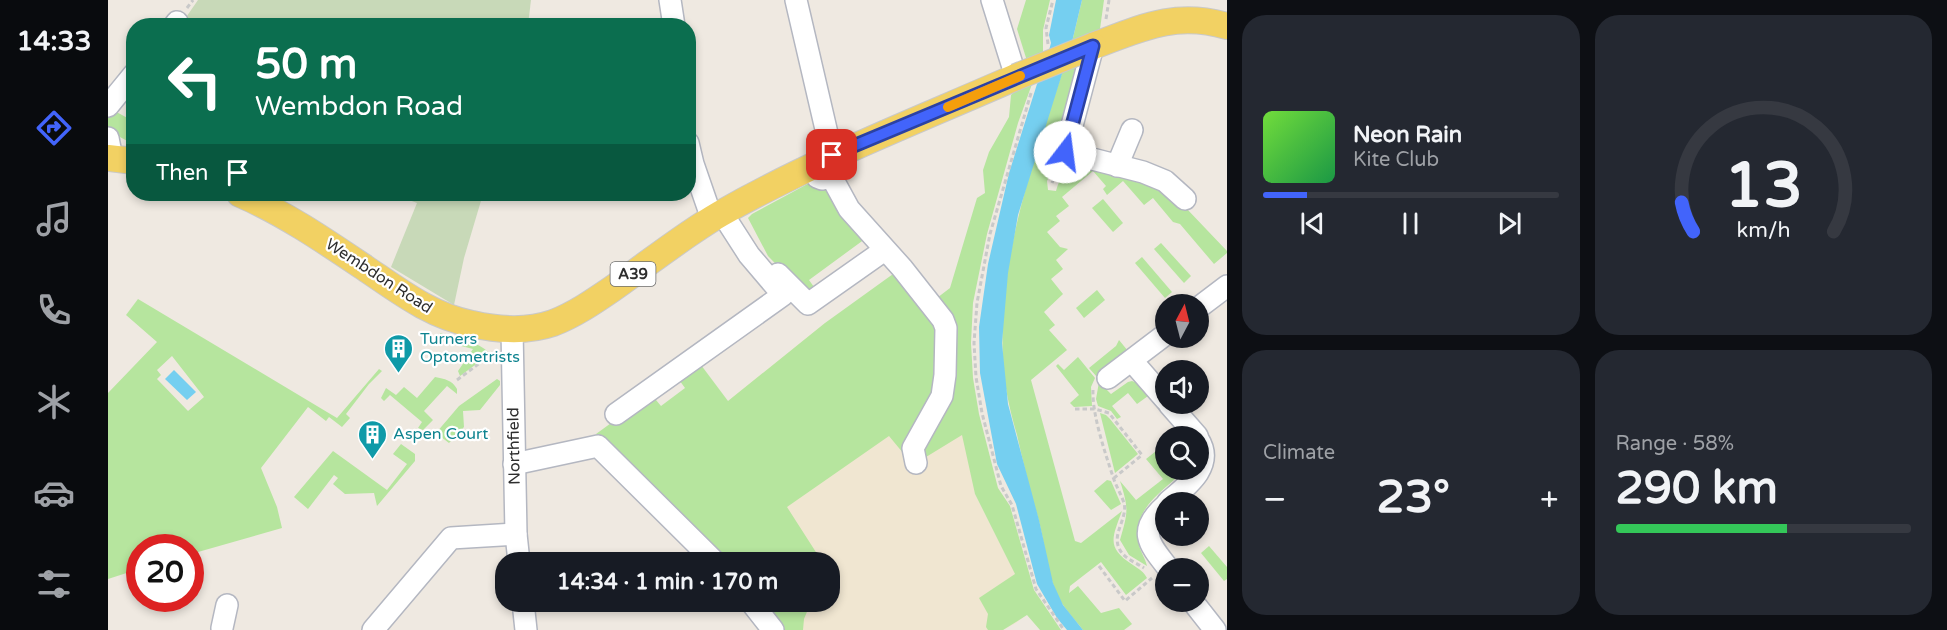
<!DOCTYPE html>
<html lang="en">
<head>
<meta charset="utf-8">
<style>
  :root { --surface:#171b24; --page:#242831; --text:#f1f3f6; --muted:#9ea1a6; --line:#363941; --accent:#4264fb }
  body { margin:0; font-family:"Varela Round",sans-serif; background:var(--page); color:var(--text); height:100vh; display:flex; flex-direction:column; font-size:22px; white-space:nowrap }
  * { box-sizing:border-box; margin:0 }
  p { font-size:20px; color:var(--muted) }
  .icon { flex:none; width:33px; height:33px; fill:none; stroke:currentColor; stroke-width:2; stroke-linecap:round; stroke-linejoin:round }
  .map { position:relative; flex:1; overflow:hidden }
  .details { display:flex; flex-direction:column; gap:15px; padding:15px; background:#0d0f14; width:720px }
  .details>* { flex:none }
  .top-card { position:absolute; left:18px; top:18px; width:570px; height:183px; border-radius:24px; box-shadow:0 3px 9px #0003; background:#0b6e4f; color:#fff; overflow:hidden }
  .needle { width:39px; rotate:7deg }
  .buttons { position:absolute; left:1047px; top:294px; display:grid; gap:12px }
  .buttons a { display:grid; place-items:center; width:54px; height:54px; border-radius:50%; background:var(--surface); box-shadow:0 3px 9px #0003; font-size:30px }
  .speed { position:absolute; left:18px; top:534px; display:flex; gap:12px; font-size:30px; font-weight:700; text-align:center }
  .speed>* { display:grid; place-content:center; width:78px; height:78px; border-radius:50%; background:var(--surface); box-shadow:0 3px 9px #0003; line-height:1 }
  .speed .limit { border:9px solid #d22; background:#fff; color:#111 }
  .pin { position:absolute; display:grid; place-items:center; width:51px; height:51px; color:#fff; margin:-26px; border-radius:12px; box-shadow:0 3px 9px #0006 }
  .me { position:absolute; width:66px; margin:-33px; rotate:15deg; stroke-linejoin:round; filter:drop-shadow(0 0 4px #0008) }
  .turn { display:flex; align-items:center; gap:21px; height:126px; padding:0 30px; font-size:27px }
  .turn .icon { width:78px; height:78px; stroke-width:2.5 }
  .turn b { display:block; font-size:42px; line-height:51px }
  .then { display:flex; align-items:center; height:57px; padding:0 30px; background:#0003; gap:12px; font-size:22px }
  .big { font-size:45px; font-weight:700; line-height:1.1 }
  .details .card { flex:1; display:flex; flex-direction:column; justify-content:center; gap:9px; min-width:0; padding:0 21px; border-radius:24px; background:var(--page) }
  .details .dial { align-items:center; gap:0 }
  .dial svg { height:156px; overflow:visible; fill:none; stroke:var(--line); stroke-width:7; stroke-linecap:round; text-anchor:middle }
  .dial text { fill:var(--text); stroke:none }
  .song { display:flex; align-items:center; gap:18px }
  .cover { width:72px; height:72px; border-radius:9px; background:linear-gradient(135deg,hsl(100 70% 55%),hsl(140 70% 35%)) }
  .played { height:6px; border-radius:3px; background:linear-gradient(90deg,var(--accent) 15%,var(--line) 15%) }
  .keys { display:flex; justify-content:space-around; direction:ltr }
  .heat { display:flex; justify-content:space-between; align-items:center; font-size:33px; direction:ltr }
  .charge { height:9px; border-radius:4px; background:linear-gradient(90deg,#34c759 58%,var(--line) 0) }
  .details .tiles { flex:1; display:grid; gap:15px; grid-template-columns:repeat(2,1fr) }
  .trip { position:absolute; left:387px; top:552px; width:345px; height:60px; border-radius:24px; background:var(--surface); box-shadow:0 3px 9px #0003; font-weight:700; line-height:60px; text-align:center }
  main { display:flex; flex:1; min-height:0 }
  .tabs { display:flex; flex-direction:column; width:108px; justify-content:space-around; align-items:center; background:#090b0e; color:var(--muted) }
  .tabs .icon { width:42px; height:42px }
  .tabs .on { color:var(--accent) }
  .tabs b { font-size:27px; color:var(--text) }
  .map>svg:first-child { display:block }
</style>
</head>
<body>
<main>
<nav class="tabs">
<b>14:33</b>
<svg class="icon on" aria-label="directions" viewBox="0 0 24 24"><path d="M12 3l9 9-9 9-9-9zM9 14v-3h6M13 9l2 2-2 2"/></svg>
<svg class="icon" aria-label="music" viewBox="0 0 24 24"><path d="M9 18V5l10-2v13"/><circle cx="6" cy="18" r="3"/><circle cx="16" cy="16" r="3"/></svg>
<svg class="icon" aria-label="phone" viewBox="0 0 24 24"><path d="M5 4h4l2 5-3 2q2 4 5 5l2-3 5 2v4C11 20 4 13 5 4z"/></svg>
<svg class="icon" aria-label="climate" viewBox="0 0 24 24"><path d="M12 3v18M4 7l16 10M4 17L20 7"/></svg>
<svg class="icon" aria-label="car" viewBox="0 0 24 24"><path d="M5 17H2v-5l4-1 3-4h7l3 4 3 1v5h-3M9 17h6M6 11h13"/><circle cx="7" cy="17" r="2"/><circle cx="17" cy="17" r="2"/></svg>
<svg class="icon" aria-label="filters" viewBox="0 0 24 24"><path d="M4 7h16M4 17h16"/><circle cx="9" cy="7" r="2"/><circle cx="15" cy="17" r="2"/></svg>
</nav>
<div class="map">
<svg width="1119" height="630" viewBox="0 0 1119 630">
  <rect width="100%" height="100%" fill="#efe9e1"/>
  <polygon fill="#f0e6d1" points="717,323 848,333 867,494 925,609 908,623 895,630 672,630 649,602 722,602 722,562 614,562 620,401"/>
  <g fill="#b6e59e" fill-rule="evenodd">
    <polygon points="918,0 942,0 935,30 935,55 919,61 909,29"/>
    <polygon points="974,0 996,0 992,29 964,42"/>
    <path d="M 975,61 L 951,156 L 939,181 L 940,190 L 948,191 C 952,178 955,170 967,164 L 1040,182 L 1078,208 L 1119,251 L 1119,253 L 1106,264 L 1072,224 L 1065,222 L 1045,198 L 1036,205 L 1015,181 L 999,195 L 995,189 L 998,186 L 985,171 L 954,197 L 961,206 L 948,216 L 952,221 L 939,232 L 952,247 L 960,249 L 948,260 L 955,269 L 943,279 L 955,294 L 936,312 L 947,325 L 941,330 L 959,350 L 923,380 L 967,541 L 973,543 L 1014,511 C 1004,538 998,548 1025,565 C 1031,569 1036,572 1039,578 L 1018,595 L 993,562 L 962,586 L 961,593 L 970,586 L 993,613 L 1011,608 L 1024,624 L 1016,630 L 975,630 C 969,622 961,614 955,605 C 938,578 938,544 929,514 C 921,488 915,461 909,435 C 903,414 898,394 896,373 C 886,267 924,166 956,67 Z"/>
    <polygon points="924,84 910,123 879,234 865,303 863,343 865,378 871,414 890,488 902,506 926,590 953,630 932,630 919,615 895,630 880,630 878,627 880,614 871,598 907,574 867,494 854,435 805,465 781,436 679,507 713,560 712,562 655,562 652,559 648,562 614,562 516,465 488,434 543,394 553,406 577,388 569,377 590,361 620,401 717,323 792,269 825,301 842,288 869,198 877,193 875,170 881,152 901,117 903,95 912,87"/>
    <polygon points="3,109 25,121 25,144 10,136 0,127 0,112"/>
    <polygon points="707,180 714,183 761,236 701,280 706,287 700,290 693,290 660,256 640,218 644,214"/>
    <polygon points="995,199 1015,223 1005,232 984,208"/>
    <polygon points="1053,243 1083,276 1076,283 1046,249"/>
    <polygon points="1034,257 1064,292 1057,298 1027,263"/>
    <polygon points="989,290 997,300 976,318 968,308"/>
    <path d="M 30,299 L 229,418 L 271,369 L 274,371 L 261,384 L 238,414 L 242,418 L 234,427 L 221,417 L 218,421 L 200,407 L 153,468 L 169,507 L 174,528 L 83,554 L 82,548 L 32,548 L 31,569 L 0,579 L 0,393 L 49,342 L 18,315 ZM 64,356 L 96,397 L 80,411 L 49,379 L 53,375 L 49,370 Z"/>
    <path d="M 332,333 C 349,340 370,340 382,354 L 352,376 L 350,371 L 365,349 L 334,341 L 332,336 Z"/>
    <polygon points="1011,340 1020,351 989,377 981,368 1008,346"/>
    <polygon points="970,357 987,378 983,387 984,406 966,407 962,403 971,395 948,366 950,364 956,370"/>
    <path d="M 327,377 C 337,379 344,380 349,389 L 349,394 L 339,386 L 316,411 L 325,420 L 315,430 L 310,428 L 314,422 L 282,395 L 276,401 L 273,398 L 278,388 L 288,395 L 296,387 L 309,398 Z"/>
    <polygon points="389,379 392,381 392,385 372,410 355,411 356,427 341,443 328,433 351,406"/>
    <polygon points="1024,381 1029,383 1040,396 1029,404 1020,393 1004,406 1013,417 1009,419 1003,411 990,406 988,399 991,382 1003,394 1020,382"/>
    <polygon points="992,413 998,415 1002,419 1030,454 1007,473"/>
    <polygon points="293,444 307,454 307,461 269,506 266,493 237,494 225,484 230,478 226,475 200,509 186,497 225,451 279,490 299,464 285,454"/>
    <path d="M 1057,444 L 1058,470 L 1077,470 C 1057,490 1026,506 1030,540 C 1031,550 1037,557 1039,566 L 1021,555 L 1012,540 C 1020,512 1021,509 1012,481 L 1028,500 L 1055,479 L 1038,459 Z"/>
    <polygon points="999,480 1003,481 1013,504 1003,510 986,491"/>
    <polygon points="1101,546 1119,567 1119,579 1116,581 1093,553"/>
    <polygon points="649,602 703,602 696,619 695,630 672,630"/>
  </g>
  <g fill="#c8d9b8">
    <polygon points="90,0 423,0 420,25 72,26"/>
    <polygon points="285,194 375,194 356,258 346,305 283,267 309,203"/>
  </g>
  <g fill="#75cff0">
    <polygon points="948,0 974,0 964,42 910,215 900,273 894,343 900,404 931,520 945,583 955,605 975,630 959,630 949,618 929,584 908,504 889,464 872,373 871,327 880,264 901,173 929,84 934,76 943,43 941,35"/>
    <polygon points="66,370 88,392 79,400 57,379"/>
  </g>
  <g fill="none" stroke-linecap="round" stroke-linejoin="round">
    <defs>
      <g id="minor">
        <polyline points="562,0 566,26"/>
        <polyline points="688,0 724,155"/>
        <polyline points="884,0 908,77"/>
        <polyline points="66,26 69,22"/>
        <polyline points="985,46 957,152 1035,172 1057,181 1077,199"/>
        <polyline points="0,106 26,74"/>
        <polyline points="0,138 4,158"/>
        <polyline points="580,143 585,164 604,219"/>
        <polyline points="703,166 709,177 714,179 723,176 741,209 794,268 835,320 838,328 837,375 834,396 805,448 808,463"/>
        <polyline points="1009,166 1024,130"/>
        <polyline points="670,274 700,304 771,254"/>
        <polyline points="1090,308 1119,286"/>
        <polyline points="404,330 408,534 411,562"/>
        <polyline points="1024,361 1058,400"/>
        <polyline points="1000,378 1058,334"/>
        <polyline points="1061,404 1089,436"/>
        <polyline points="508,414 675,295 641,255 614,213"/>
        <polyline points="406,464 490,446 607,562"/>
        <path d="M 1060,502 C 1079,486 1107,466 1090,439"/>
        <path d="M 1058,505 C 1029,530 1040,543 1060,568"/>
        <polyline points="415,602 418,630"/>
        <polyline points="643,602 665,630"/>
        <polyline points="1085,602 1107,630"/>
        <polyline points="114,628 119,605"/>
        <polyline points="265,630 343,538 408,534"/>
      </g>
      <g id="major">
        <path d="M 985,46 C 1033,28 1067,11 1119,26"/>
        <polyline points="0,158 26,161"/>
        <path d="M 132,194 C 176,213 217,241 257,268 C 291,291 323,316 364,324 C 390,330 419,332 445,323 C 466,315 485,302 504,289 C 540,264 574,236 612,214 C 707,160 808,121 908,77"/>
      </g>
    </defs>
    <use href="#minor" stroke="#b4b7c1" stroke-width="24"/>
    <use href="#major" stroke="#c9c9c9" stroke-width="28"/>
    <g stroke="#c9c9c9" stroke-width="3" stroke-dasharray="4.5 3" stroke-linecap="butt">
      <polyline points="79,8 85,0"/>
      <polyline points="998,19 1001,0"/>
      <polyline points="940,44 938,28 945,0"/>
      <polyline points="923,93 882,234 869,303 866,343 868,377 874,413 893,486 904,505 928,589 956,630"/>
      <polyline points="944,183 950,168"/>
      <polyline points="349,380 384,354 386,355"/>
      <path d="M 985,390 C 984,415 997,452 1005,477 C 1008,486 1013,494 1016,503 C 1020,518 1004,533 1011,548 C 1015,558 1027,562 1036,568"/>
      <polyline points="967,409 987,409 1001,413 1034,455 1006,478"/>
      <polyline points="991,566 1017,601 1044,578"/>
    </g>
    <use href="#minor" stroke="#fff" stroke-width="21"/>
    <use href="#major" stroke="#f2d163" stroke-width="26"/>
    <defs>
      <polyline id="major-bridge" points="908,77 985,46"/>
    </defs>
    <use href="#major-bridge" stroke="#c9c9c9" stroke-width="28" stroke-linecap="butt"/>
    <use href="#major-bridge" stroke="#f2d163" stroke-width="26"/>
  </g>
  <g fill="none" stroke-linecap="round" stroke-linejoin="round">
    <defs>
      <polyline id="route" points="724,155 985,46 957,152"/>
    </defs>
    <use href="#route" stroke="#2b41a3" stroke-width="15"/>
    <use href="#route" stroke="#4264fb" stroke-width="10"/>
    <polyline stroke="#f59e0b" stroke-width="10" points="840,107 912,76"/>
  </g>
  <defs>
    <symbol id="building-pin" viewBox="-11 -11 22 30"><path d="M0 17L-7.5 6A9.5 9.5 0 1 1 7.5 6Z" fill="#0f9aa8" stroke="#fff"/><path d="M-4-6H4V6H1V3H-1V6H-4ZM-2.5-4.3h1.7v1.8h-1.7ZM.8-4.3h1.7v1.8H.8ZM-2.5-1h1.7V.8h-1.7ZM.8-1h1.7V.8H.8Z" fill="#fff"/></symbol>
  </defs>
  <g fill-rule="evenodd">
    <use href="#building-pin" x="274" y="332" width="33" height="45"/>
    <use href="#building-pin" x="248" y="418" width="33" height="45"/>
  </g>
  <g text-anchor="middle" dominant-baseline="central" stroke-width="4.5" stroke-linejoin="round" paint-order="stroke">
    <rect fill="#fff" stroke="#6d6d6d" stroke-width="1.5" x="502.5" y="262" width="45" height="24" rx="4.5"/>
    <g font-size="15" font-weight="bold" fill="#2e2e2e">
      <text x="525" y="274">A39</text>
    </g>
    <g font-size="16" fill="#2e2e2e" stroke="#fff">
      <text transform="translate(271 276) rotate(33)">Wembdon Road</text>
      <text transform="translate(406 446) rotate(-91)">Northfield</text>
    </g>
    <g font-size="16" fill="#0d838f" stroke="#fff" text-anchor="start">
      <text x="312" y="339">Turners<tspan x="312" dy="18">Optometrists</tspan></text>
      <text x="285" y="434">Aspen Court</text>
    </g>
  </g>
</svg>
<div class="buttons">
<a><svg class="needle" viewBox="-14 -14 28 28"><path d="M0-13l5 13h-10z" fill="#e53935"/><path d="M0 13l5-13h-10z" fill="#9ea1a6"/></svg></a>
<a><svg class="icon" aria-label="sound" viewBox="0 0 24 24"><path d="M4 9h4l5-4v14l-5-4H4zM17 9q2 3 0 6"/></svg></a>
<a><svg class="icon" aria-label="search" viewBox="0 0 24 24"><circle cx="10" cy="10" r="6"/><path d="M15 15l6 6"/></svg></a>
<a>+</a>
<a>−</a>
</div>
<div class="speed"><div class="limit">20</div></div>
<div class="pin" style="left:724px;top:155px;background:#d93025"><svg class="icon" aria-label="arrive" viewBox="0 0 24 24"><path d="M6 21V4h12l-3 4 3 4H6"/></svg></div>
<svg class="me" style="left:957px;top:152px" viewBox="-20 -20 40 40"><circle r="19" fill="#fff"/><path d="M0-13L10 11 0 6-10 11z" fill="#4264fb"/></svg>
<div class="trip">14:34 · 1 min · 170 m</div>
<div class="top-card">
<div class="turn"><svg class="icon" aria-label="left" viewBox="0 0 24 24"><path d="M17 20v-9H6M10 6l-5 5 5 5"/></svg><div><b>50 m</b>Wembdon Road</div></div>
<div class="then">Then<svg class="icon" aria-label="arrive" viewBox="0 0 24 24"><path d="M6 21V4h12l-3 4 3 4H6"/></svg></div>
</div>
</div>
<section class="details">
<div class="tiles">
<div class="card">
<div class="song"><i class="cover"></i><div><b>Neon Rain</b><p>Kite Club</p></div></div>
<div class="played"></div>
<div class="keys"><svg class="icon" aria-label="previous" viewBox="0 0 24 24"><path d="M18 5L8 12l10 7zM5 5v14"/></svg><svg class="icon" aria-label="pause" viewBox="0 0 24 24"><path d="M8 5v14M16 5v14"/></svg><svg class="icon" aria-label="next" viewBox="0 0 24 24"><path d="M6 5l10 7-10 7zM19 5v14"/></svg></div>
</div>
<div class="card dial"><svg viewBox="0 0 100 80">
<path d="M14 69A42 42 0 1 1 86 69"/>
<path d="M14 69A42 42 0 0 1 8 54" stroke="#4264fb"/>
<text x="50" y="56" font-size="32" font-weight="700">13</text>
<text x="50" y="72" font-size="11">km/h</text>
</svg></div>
<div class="card"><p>Climate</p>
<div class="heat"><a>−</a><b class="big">23°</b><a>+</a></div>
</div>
<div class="card"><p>Range · 58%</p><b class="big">290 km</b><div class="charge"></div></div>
</div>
</section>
</main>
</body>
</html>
